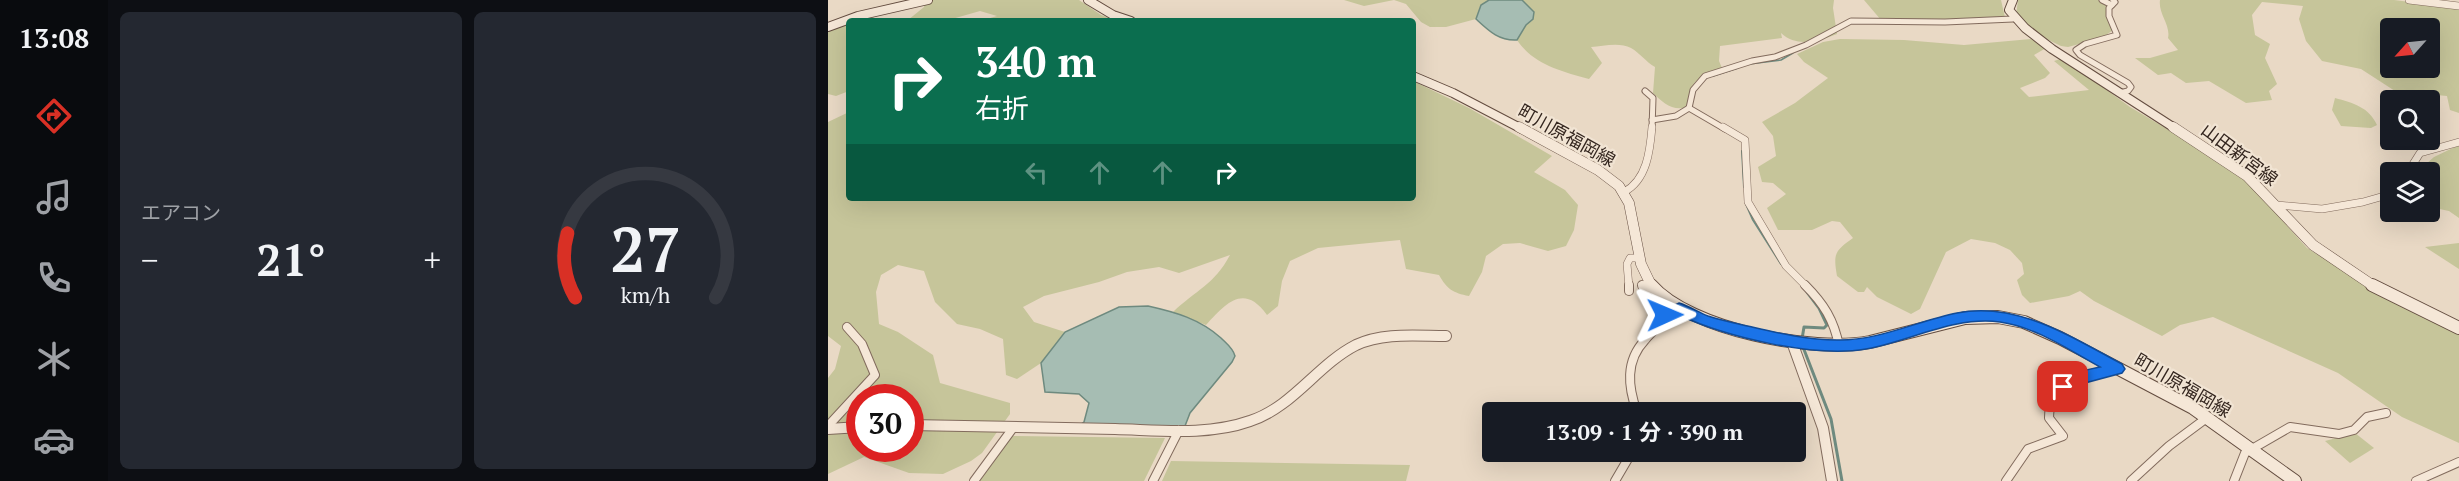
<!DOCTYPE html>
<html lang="ja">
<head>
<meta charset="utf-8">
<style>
  :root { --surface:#171b24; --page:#242831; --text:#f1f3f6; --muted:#9ea1a6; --line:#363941; --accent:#d93025 }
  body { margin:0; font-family:"PT Serif","Noto Sans JP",serif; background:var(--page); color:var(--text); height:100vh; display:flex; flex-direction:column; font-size:22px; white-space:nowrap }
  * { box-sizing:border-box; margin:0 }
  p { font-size:20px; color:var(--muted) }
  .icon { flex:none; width:33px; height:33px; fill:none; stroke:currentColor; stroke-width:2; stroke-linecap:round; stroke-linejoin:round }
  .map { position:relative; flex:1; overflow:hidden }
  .sheet { display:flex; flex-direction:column; gap:12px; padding:12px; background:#0d0f14; width:720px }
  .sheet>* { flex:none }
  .banner { position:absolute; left:18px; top:18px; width:570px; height:183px; border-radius:6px; box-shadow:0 6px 24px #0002; background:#0b6e4f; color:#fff; overflow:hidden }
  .needle { width:39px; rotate:243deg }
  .buttons { position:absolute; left:1552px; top:18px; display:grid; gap:12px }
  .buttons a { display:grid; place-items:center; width:60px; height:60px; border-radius:6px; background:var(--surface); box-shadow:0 6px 24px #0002; font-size:30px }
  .speed { position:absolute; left:18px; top:384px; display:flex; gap:12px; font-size:30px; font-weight:700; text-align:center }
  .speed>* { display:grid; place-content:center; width:78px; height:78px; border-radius:50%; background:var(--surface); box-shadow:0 6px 24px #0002; line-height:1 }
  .speed .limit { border:9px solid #d22; background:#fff; color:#111 }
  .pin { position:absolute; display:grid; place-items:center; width:51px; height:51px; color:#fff; margin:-26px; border-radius:12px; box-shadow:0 3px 9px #0006 }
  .me { position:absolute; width:66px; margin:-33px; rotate:89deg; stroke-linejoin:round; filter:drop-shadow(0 0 4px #0008) }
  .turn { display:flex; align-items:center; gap:21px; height:126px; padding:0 30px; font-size:27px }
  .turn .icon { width:78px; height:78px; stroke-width:2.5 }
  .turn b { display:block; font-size:42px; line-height:51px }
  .lanes { display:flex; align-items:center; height:57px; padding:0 30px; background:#0003; justify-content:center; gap:30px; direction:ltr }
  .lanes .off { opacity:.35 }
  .big { font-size:45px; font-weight:700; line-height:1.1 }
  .sheet .widget { flex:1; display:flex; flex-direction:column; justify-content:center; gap:9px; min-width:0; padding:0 21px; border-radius:9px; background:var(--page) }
  .sheet .dial { align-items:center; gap:0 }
  .dial svg { height:156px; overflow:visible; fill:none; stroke:var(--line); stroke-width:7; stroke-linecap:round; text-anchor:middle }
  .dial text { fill:var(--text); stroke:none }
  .heat { display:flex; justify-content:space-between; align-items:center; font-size:33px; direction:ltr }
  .sheet .tiles { flex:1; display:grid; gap:12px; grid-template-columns:repeat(2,1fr) }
  .trip { position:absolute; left:654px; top:402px; width:324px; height:60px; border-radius:6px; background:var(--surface); box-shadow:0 6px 24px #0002; font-weight:700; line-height:60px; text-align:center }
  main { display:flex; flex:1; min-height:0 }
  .dock { display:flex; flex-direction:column; width:108px; justify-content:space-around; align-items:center; background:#090b0e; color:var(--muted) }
  .dock .icon { width:42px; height:42px }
  .dock .on { color:var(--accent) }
  .dock b { font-size:27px; color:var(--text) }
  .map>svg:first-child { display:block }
</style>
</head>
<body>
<main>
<nav class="dock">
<b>13:08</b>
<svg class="icon on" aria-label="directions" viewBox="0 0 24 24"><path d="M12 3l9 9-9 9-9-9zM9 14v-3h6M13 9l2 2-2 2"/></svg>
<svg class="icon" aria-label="music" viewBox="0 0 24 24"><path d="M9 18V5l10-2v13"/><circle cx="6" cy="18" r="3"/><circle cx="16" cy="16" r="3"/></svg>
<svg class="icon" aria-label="phone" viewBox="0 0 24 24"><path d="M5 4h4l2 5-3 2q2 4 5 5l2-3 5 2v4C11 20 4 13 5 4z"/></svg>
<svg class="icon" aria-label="climate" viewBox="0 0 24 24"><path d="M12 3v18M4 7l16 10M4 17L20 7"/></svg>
<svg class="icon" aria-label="car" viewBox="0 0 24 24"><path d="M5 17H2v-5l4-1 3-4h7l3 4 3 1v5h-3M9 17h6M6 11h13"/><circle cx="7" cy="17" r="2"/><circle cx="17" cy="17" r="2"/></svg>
</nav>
<section class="sheet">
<div class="tiles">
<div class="widget"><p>エアコン</p>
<div class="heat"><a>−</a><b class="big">21°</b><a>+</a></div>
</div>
<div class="widget dial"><svg viewBox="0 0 100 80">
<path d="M14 69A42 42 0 1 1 86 69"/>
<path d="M14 69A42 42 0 0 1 10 36" stroke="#d93025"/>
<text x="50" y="56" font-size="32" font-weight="700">27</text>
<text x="50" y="72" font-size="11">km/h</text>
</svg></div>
</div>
</section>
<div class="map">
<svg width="1631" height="481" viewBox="0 0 1631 481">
  <rect width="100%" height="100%" fill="#e9d9c5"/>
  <g fill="#c6c59a" fill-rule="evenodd">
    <polygon points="105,0 251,0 273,15 289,21 152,21 169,16 152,11 117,21 65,21 80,20 96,7 97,3"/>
    <polygon points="516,0 661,0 653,5 648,19 618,27 602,27 593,22 578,4 566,0 536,6"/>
    <path d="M 694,0 L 1006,0 L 1005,8 L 1009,34 C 991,41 969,48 953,33 L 954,38 L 892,46 L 891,61 L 894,68 C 869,80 863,77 859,107 C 845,112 834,102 825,93 L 827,67 C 818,62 812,53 803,48 C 792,42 775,46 763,47 L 774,63 L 761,79 C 733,71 706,65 689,40 L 698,25 L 705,19 L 706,13 Z"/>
    <polygon points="1036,0 1173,0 1178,22 1053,20"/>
    <polygon points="1190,0 1281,0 1278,16 1285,30 1274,38 1240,47 1233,46 1208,34 1188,16"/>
    <path d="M 1332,0 L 1566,0 L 1631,8 L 1631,113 L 1622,110 L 1619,96 L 1567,91 L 1533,69 L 1494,61 L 1478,41 L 1471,19 L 1475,6 L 1434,2 L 1424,15 L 1427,35 L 1442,44 L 1437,58 L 1449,84 L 1441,91 L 1444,100 L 1418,103 L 1381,81 L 1358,83 L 1343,73 L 1330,75 L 1307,58 L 1322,58 L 1350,50 L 1340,38 C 1343,25 1330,14 1332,0 ZM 1563,28 L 1602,28 L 1602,68 L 1563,68 Z"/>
    <polygon points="39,15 46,15 45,21 21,21 21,91 8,96 0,94 0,29"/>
    <path d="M 1012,39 L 1076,40 L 1136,45 L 1203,39 L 1218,48 L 1206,55 L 1222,73 L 1217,78 L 1192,88 L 1201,97 L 1261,90 L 1226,61 L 1235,58 L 1302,107 L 1378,152 L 1417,179 L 1479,248 L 1568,302 L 1631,335 L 1631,443 L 1574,417 L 1510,373 L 1385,317 L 1352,325 L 1334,336 L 1266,301 L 1252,291 L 1241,296 L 1202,303 L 1194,295 L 1189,280 L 1196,274 L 1194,263 L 1182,250 L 1167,243 L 1143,239 L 1118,252 L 1092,309 L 1083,314 L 1049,297 L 1039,287 L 1036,292 L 1030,292 L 1009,276 C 1005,253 1007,251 1025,238 L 1012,222 L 1004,221 L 984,230 L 950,230 L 939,208 L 958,194 L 945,183 L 934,182 L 930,167 L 948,156 L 945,136 L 934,122 L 967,103 L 1000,78 L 976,62 L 969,54 L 995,42 Z"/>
    <path d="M 585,81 L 641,108 L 724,156 L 706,172 L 737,190 L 750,205 L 746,230 L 738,246 L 720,251 L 692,243 L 675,244 L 658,256 L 654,272 L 641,296 C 625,293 619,289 611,275 L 578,269 L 572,240 L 490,248 L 462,261 L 454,281 L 450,306 L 439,315 C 416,283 398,303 378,325 L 345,312 C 368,290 386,285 402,255 L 351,273 L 331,267 L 299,272 L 271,282 L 216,296 L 195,307 L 206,322 L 237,332 L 213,363 L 189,379 L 178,375 L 175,339 L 152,329 L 129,324 L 107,302 L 96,271 L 70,265 L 53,275 L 48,292 L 51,324 L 70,332 L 105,355 L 112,383 L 182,403 L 182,414 L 154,453 L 143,461 L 115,474 L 81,473 L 36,457 L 0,474 L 0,378 L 7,369 L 13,346 L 0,336 L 0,122 L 21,112 L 21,198 L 585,198 ZM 32,398 L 82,398 L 82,448 L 32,448 Z"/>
    <path d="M 1507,98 C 1525,103 1541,107 1549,125 L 1543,128 L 1513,126 L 1504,110 Z"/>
    <polygon points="1631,145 1631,218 1621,211 1602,207 1602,172 1589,172 1606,157"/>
    <polygon points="1631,243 1631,269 1597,247"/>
    <polygon points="1527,433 1546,448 1522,463 1497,441"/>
    <polygon points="181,436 337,438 316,481 151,481"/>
    <polygon points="343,461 582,465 578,481 334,481"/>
  </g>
  <g fill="#a6bdb3" stroke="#6e8a7f" stroke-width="1.5">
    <path d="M 661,0 L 694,0 L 706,12 L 705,19 L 698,25 L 689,40 C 671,41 661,31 648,19 L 653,5 Z"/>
    <path d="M 320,306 C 347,312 372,319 393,338 C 399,344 405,348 407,356 L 404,362 L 362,413 L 357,426 L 250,426 L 256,422 L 261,403 L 251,394 L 217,392 L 213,363 L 237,332 L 291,307 Z"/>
  </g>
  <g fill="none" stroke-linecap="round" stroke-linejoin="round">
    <g stroke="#6e8a7f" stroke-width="1.5">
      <polyline points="921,64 953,60 965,53"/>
      <polyline points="885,76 910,68"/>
    </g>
    <g stroke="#6e8a7f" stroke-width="2">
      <polyline points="914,151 916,187"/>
      <polyline points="918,204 925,220 953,264"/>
    </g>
    <g stroke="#6e8a7f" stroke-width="3">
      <polyline points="974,339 976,327 996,328 999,325 991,308 979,292"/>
      <polyline points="975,347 1003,419 1014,481"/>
    </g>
    <defs>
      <g id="minor-far2">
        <polyline points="1274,0 1284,5"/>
        <polyline points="1285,0 1287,2 1281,8 1281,16 1289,35 1257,44 1248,50 1252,55 1300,83 1303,87 1300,91 1291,93"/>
        <polyline points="817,91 825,98 824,129"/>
        <polyline points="861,108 865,90 877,76 924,61 947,57 978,45 1023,21 1117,22 1185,19"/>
        <polyline points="861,108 897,129"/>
        <polyline points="824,120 848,116 861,108"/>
      </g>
      <g id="minor-far1">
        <polyline points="895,127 917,140 920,202 958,266 979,287"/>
        <polyline points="1580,172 1592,153 1631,142"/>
        <path d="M 796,192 C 819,180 822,151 824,127"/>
        <polyline points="1449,205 1494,209 1535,202 1563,194"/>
        <polyline points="801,287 799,264 802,258 812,258"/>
        <polyline points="814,287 820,283"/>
      </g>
      <g id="minor">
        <polyline points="801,285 801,291"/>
        <path d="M 977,285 C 996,304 1006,320 1011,346"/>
        <path d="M 809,412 C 800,387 797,361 817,340 C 823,332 831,327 837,319 L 836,313 L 823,303 L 814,285"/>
        <polyline points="0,426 47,375 34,344 19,327"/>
        <polyline points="146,481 185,428"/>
        <polyline points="325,481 351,430"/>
        <polyline points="787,481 804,452"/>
        <path d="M 1178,481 L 1200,449 L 1235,436 L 1221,418 C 1221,380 1259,376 1289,369"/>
        <polyline points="1303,481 1341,446 1380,417"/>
        <polyline points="1406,481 1417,453 1462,427 1511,434 1526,430 1539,417 1558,413"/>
        <polyline points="1588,481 1631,462"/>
      </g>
      <polyline id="tertiary-far1" points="1581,0 1631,6"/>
      <g id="tertiary">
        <polyline points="964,342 995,428 1004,481"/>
        <path d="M 82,425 C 150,426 218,428 287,429 C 330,430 380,436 422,421 C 465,407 489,365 528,345 C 555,332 589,336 618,336"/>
        <polyline points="0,429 32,427"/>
      </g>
      <g id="secondary-far2">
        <polyline points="260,0 285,15 303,21"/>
        <polyline points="1185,0 1181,10 1197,28 1224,49 1348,129"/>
        <polyline points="0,27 30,16 100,0"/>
        <polyline points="585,76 625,93 694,129"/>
      </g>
      <g id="secondary-far1">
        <polyline points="691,127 770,170 791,186 801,203 813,264 824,287"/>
        <polyline points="1345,127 1419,176 1485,245 1547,287"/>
      </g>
      <g id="secondary">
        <path d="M 823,285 C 862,330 985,353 1042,342 L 1137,318 L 1170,317 L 1196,322 L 1232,338 L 1365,408 L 1467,481"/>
        <polyline points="1544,285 1631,328"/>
      </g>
    </defs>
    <use href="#minor-far2" stroke="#826b5d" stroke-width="7"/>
    <use href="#minor-far1" stroke="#826b5d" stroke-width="8"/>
    <use href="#minor" stroke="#826b5d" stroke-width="10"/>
    <use href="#tertiary-far1" stroke="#826b5d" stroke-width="8"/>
    <use href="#tertiary" stroke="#826b5d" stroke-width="12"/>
    <use href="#secondary-far2" stroke="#644d40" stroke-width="10"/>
    <use href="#secondary-far1" stroke="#644d40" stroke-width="11"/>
    <use href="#secondary" stroke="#644d40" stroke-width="14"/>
    <use href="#minor-far2" stroke="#f5e7d7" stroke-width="5"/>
    <use href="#minor-far1" stroke="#f5e7d7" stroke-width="7"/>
    <use href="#minor" stroke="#f5e7d7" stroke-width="8"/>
    <use href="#tertiary-far1" stroke="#f5e7d7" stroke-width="7"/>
    <use href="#tertiary" stroke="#f5e7d7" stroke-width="10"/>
    <use href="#secondary-far2" stroke="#f5e7d7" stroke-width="8"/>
    <use href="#secondary-far1" stroke="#f5e7d7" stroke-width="10"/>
    <use href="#secondary" stroke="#f5e7d7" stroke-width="12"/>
  </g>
  <path fill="#1a73e8" stroke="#114b97" stroke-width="1.5" d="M 851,303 C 861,306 870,312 880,316 C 891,320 904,322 915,325 C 946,332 977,340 1009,340 C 1050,341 1089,321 1129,313 C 1189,301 1243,337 1294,364 L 1297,369 L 1294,373 L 1257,383 L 1235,394 L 1229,392 L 1227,387 C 1234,374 1258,370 1272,367 C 1241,350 1208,327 1172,322 C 1125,316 1083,341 1038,349 C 986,358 898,337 851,315 L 837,321 L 831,319 L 829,315 L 831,312 Z"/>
  <g text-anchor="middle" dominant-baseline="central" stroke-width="4.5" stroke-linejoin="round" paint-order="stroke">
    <g font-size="18" fill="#34261f" stroke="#f1e4d3">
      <text transform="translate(739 135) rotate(29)">町川原福岡線</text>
      <text transform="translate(1412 154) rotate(37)">山田新宮線</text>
      <text transform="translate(1355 385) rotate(30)">町川原福岡線</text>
    </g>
  </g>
</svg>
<div class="buttons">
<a><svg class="needle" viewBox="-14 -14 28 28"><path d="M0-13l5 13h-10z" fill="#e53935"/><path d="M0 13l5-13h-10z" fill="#9ea1a6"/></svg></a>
<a><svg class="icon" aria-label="search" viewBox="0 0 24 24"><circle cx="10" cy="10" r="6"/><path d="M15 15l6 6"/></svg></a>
<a><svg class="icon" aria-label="layers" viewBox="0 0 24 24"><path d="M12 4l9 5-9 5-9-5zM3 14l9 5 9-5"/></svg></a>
</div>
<div class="speed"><div class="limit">30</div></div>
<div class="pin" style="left:1235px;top:387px;background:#d93025"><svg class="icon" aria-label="arrive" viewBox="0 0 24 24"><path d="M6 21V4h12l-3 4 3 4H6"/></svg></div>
<svg class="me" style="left:837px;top:315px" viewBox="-20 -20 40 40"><path d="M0-17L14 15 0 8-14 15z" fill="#1a73e8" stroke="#fff" stroke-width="4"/></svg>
<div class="trip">13:09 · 1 分 · 390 m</div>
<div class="banner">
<div class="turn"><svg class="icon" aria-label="right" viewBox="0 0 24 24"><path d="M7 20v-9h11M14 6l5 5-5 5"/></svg><div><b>340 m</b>右折</div></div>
<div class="lanes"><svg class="icon off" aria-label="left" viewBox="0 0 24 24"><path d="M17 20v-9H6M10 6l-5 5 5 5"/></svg><svg class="icon off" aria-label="ahead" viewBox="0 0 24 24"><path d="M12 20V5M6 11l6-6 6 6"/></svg><svg class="icon off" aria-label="ahead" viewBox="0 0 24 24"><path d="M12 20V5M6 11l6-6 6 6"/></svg><svg class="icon" aria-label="right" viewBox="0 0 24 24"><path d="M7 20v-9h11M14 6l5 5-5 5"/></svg></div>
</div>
</div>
</main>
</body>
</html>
